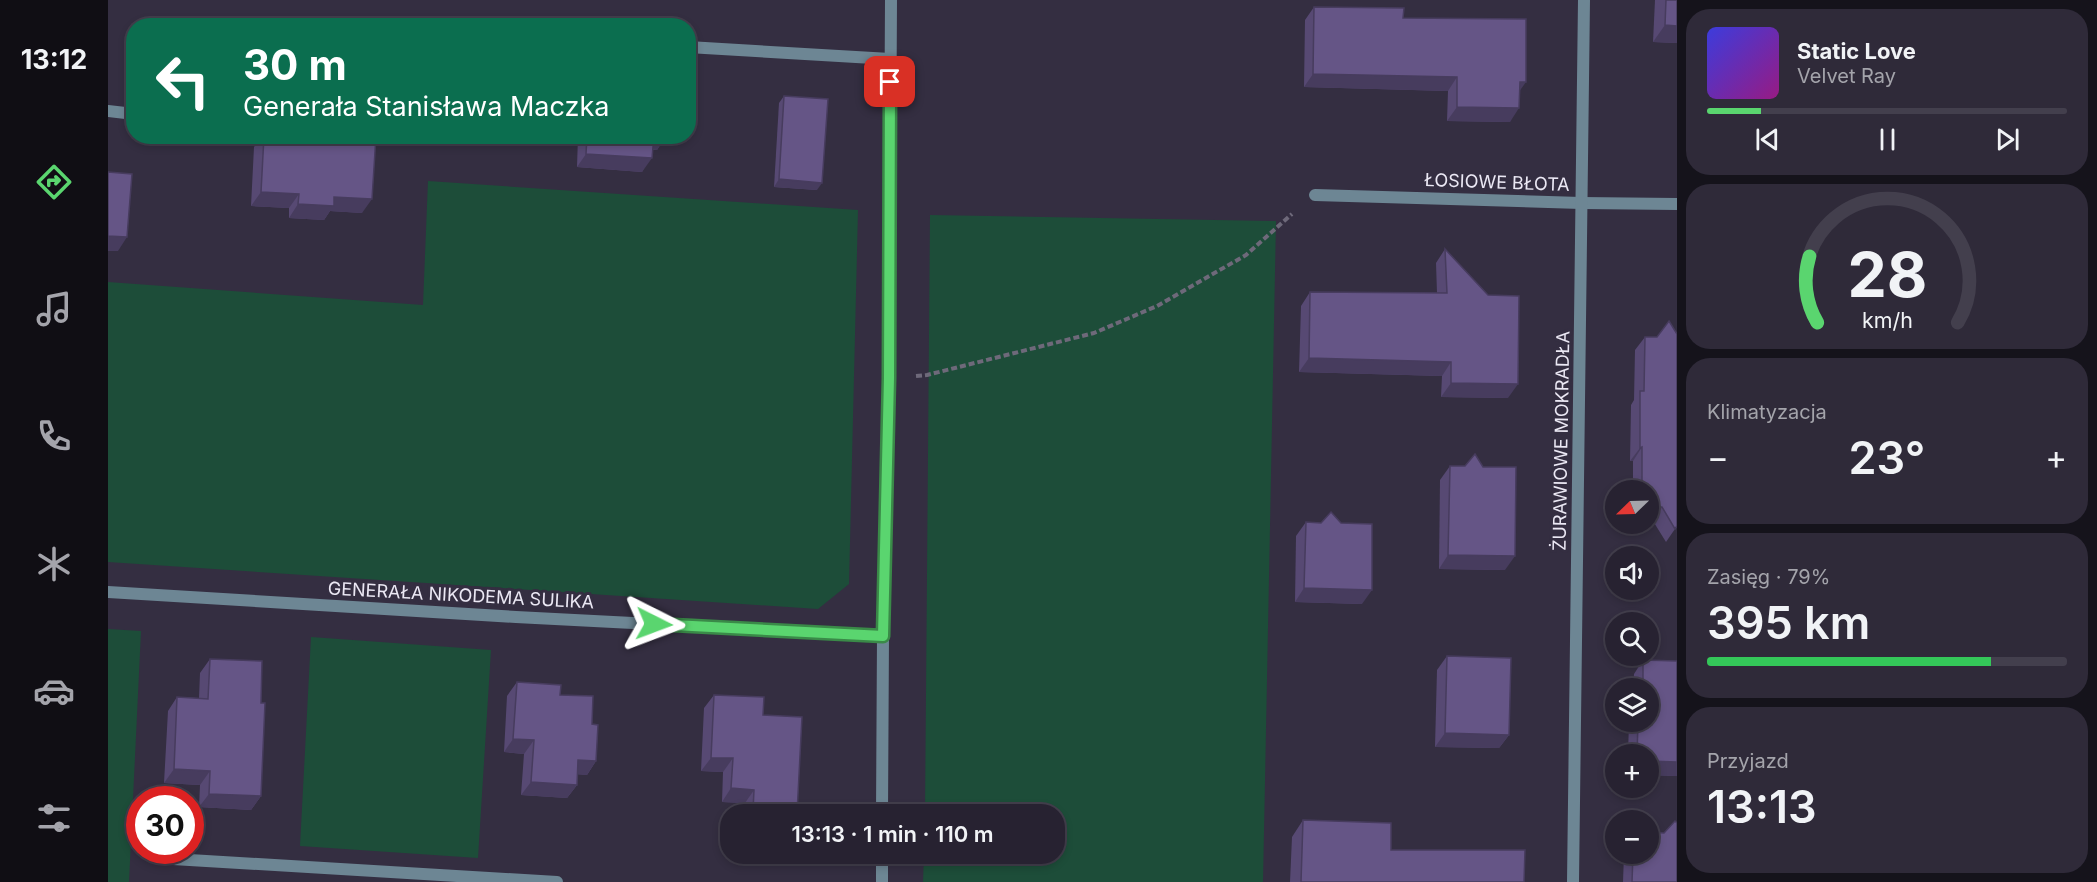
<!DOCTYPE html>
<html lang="pl">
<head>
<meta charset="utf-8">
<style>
  :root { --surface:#272231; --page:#2f2a39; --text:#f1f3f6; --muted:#a4a4ab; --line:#433f4d; --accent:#5ad56f }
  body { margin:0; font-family:Inter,sans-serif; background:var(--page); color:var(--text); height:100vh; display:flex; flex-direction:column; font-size:22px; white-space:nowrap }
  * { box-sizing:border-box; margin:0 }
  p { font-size:20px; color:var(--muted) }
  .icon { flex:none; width:33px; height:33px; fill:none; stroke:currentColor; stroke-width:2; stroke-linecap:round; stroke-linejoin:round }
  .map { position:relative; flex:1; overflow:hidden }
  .details { display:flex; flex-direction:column; gap:9px; padding:9px; background:#15131b; width:420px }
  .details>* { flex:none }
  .banner { position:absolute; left:18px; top:18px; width:570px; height:126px; border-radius:24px; box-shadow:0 3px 9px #0003,0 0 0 2px var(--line); background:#0b6e4f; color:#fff; overflow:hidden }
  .needle { width:39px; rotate:247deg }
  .tools { position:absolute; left:1497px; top:480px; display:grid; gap:12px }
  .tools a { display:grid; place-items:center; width:54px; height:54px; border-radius:50%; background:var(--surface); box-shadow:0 3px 9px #0003,0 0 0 2px var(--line); font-size:30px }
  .speed { position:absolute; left:18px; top:786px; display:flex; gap:12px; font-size:30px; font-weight:700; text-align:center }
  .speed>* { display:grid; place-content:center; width:78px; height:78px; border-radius:50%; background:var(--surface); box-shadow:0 3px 9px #0003,0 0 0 2px var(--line); line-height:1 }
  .speed .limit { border:9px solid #d22; background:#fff; color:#111 }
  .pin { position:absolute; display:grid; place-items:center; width:51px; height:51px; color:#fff; margin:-26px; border-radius:12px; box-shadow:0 3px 9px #0006 }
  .me { position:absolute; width:66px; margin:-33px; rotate:93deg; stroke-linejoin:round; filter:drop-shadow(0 0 4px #0008) }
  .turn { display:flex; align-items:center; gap:21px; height:126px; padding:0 18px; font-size:27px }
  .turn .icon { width:78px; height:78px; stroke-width:2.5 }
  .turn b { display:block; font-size:42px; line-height:51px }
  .big { font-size:45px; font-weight:600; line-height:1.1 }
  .details .tile { flex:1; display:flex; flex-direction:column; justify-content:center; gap:9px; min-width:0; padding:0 21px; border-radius:24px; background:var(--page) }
  .details .dial { align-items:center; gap:0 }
  .dial svg { height:156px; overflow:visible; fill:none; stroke:var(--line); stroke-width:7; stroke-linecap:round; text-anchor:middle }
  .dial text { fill:var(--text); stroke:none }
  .song { display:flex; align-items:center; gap:18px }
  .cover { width:72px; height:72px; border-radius:9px; background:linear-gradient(135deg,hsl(240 70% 55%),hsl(310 70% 35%)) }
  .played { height:6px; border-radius:3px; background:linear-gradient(90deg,var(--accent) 15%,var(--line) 15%) }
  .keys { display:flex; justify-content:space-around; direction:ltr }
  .heat { display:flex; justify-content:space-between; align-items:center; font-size:33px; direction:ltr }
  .charge { height:9px; border-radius:4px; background:linear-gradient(90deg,#34c759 79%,var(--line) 0) }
  .trip { position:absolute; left:612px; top:804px; width:345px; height:60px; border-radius:24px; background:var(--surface); box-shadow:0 3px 9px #0003,0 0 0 2px var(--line); font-weight:600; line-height:60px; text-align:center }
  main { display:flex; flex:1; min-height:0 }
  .tabs { display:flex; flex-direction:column; width:108px; justify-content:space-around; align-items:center; background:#100e14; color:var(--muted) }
  .tabs .icon { width:42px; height:42px }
  .tabs .selected { color:var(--accent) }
  .tabs b { font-size:27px; color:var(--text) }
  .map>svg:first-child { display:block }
</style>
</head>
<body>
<main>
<nav class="tabs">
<b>13:12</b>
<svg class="icon selected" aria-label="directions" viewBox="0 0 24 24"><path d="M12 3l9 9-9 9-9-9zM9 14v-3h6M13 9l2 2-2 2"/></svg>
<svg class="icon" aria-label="music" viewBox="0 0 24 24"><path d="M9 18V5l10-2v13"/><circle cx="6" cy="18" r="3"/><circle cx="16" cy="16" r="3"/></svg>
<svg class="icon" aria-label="phone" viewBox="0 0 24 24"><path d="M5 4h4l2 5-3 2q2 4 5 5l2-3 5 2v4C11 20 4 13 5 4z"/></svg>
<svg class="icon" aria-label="climate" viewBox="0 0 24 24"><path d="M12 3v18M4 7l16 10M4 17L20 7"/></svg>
<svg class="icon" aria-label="car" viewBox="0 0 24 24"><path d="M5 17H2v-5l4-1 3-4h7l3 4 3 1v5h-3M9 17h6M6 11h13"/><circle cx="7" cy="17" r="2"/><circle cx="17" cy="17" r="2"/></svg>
<svg class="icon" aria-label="filters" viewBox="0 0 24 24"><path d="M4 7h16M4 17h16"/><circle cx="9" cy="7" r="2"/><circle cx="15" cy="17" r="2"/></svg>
</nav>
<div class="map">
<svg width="1569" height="882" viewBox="0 0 1569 882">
  <rect width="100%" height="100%" fill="#342e41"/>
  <g fill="#1d4d39">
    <polygon points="320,181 750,210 741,584 710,609 0,562 0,282 315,305"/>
    <polygon points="822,215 1168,221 1155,882 815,882 816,854 946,854 946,814 817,814"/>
    <polygon points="0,629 33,631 21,882 0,882"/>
    <polygon points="203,637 383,650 370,858 192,846"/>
  </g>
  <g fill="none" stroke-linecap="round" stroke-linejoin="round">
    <polyline stroke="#6e697a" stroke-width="4" stroke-dasharray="6 3" stroke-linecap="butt" points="808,376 819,375 986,333 1049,306 1138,255 1184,214"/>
    <polyline stroke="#6d8694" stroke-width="12" points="65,859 449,882"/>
    <g stroke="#6d8694" stroke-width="12">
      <polyline points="580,47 782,59"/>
      <polyline points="0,111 26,114"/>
      <polyline points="1207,195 1473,203 1569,204"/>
      <polyline points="0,592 408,617 775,636"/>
      <polyline points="774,814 775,636 781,378 783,0"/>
      <polyline points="774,882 774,854"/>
      <polyline points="1465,882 1476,0"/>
    </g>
  </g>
  <g fill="#574973">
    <polygon points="1547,0 1569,0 1569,43 1545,42"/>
    <polygon points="1206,7 1295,18 1412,90 1402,122 1339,121 1340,91 1196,87 1197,20"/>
    <polygon points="676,96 709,190 666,187 671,103"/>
    <polygon points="154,136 268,136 254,213 222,211 216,220 181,218 181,208 143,206 146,147"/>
    <polygon points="470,136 558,136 549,150 545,150 534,172 469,167"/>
    <polygon points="1337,249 1400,398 1333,397 1334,376 1191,372 1193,306 1202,292 1329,293 1328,263"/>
    <polygon points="1537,337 1569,526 1558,542 1545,521 1540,521 1540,490 1525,490 1525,461 1522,461 1523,405 1526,400 1527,350"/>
    <polygon points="1342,466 1397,570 1331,569 1332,480"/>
    <polygon points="1198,522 1254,604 1187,602 1188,536"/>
    <polygon points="1339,656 1401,735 1391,748 1327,747 1329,670"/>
    <polygon points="102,659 153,703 153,796 143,810 91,807 92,785 56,783 60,711 69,697 91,698 92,673"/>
    <polygon points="1535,660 1569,661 1569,776 1540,775 1540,754 1520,754 1521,722 1540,722 1540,688 1525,688 1526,674"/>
    <polygon points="409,682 452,695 484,724 488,761 479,775 469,774 469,785 459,798 413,795 416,754 396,752 399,696"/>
    <polygon points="606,695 655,715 689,814 636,814 637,803 614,802 615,772 593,771 596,708"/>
    <polygon points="1195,820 1283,850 1416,882 1182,882 1184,837"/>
    <polygon points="1556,833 1569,882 1515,882 1516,854 1540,854"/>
  </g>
  <g fill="#473c5e">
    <polygon points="1557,25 1569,26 1569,43 1545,42"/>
    <polygon points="1205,74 1349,77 1340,91 1196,87"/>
    <polygon points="1412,82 1418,82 1408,96"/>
    <polygon points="1349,107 1411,108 1402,122 1339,121"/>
    <polygon points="545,136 558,136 549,150 536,149"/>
    <polygon points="478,154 544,158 534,172 469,167"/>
    <polygon points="671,179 714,183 709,190 666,187"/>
    <polygon points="153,192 191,194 181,208 143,206"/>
    <polygon points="226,197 264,199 254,213 222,211 216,220 181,218 190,204"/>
    <polygon points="0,236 19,237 10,251 0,251"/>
    <polygon points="1201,358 1343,362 1334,376 1191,372"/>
    <polygon points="1343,383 1410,384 1400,398 1333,397"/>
    <polygon points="1534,447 1525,461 1522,461 1532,448"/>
    <polygon points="1540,507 1554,507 1545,521 1540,521"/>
    <polygon points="1340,555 1407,556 1397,570 1331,569"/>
    <polygon points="1196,588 1264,590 1254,604 1187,602"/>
    <polygon points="1337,733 1401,735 1391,748 1327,747"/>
    <polygon points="405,739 426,740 416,754 396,752"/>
    <polygon points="603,758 625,758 615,772 593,771"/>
    <polygon points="470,760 488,761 479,775 461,774"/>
    <polygon points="1540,761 1569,762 1569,776 1540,775"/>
    <polygon points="66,769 102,771 92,785 56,783"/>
    <polygon points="423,782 469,785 459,798 413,795"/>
    <polygon points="623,788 646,790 637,803 614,802"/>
    <polygon points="101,794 153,796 143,810 91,807"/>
    <polygon points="645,811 689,814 643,814"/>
  </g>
  <g fill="#655586" stroke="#473c5e" stroke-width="1.5">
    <polygon points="1558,0 1569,0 1569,26 1557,25"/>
    <polygon points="1206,7 1296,8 1295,18 1418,19 1418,82 1412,82 1411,108 1349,107 1349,77 1205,74"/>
    <polygon points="676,96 720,99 714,183 671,179"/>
    <polygon points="156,136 268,136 264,199 226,197 226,206 190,204 191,194 153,192"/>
    <polygon points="479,136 546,136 544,158 478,154"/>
    <polygon points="0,172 24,174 19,237 0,236"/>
    <polygon points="1337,249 1380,295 1411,296 1410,384 1343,383 1343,362 1201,358 1202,292 1339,293"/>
    <polygon points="1561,321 1569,334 1569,526 1567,529 1554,507 1540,507 1540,490 1534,490 1534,447 1532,448 1532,391 1536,391 1537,337 1549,337"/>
    <polygon points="1367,454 1375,467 1408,467 1407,556 1340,555 1342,466 1357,466"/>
    <polygon points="1223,512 1233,523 1264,524 1264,590 1196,588 1198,522 1213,523"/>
    <polygon points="1339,656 1403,658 1401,735 1337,733"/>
    <polygon points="102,659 154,661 153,703 157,703 153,796 101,794 102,771 66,769 69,697 100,699"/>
    <polygon points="1535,660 1569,661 1569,762 1540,761 1540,754 1529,754 1530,722 1540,722 1540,688 1531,688 1531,686 1535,686"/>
    <polygon points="409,682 453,685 452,695 485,696 484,724 490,725 488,761 470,760 469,785 423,782 426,740 405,739"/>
    <polygon points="606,695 656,697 655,715 694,717 689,814 645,811 646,790 623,788 625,758 603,758"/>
    <polygon points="1195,820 1283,823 1283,850 1417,850 1416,882 1193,882"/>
    <polygon points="1567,821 1569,823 1569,882 1524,882 1525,854 1540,854 1540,832 1556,833"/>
  </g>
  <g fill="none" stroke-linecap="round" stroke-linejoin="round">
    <defs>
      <polyline id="route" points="546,624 775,636 781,378 782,82"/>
    </defs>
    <use href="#route" stroke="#3a8a48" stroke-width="15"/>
    <use href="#route" stroke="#5ad56f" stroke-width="10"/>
  </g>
  <g text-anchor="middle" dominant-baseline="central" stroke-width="6" stroke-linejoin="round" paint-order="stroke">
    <g font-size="18" fill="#ebe8f4" stroke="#342e41">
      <text transform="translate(1389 182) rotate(2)">ŁOSIOWE BŁOTA</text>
      <text transform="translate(1453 441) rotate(-89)">ŻURAWIOWE MOKRADŁA</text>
      <text transform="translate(353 595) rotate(3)">GENERAŁA NIKODEMA SULIKA</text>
    </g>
  </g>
</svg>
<div class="tools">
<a><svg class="needle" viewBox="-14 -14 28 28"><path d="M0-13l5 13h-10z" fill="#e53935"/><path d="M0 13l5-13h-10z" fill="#a4a4ab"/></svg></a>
<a><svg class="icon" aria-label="sound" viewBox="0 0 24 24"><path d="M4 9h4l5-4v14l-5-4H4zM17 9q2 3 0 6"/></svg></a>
<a><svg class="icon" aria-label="search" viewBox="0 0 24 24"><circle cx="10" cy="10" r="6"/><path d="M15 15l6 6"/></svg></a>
<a><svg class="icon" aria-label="layers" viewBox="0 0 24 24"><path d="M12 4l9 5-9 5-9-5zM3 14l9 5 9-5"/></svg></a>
<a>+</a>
<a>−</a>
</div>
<div class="speed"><div class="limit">30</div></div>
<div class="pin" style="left:782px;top:82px;background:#d93025"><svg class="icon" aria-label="arrive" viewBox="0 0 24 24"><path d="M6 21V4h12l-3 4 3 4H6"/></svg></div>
<svg class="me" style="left:546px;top:624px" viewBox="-20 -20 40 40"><path d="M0-17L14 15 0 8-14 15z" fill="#5ad56f" stroke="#fff" stroke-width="4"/></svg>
<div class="trip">13:13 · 1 min · 110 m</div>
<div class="banner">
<div class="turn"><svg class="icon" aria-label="left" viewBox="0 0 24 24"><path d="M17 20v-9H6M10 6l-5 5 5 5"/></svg><div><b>30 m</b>Generała Stanisława Maczka</div></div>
</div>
</div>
<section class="details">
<div class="tile">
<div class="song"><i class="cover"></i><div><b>Static Love</b><p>Velvet Ray</p></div></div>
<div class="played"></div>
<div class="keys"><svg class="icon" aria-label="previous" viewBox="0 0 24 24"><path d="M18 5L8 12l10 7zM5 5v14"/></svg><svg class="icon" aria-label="pause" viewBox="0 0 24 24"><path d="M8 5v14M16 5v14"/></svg><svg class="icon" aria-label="next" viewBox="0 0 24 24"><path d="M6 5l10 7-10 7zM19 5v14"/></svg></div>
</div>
<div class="tile dial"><svg viewBox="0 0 100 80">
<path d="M14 69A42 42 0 1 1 86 69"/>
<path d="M14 69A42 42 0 0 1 10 35" stroke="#5ad56f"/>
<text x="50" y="56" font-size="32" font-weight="700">28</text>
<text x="50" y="72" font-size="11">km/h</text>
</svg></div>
<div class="tile"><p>Klimatyzacja</p>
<div class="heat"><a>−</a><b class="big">23°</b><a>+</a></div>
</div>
<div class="tile"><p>Zasięg · 79%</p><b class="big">395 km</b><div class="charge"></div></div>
<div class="tile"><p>Przyjazd</p><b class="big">13:13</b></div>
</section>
</main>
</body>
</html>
